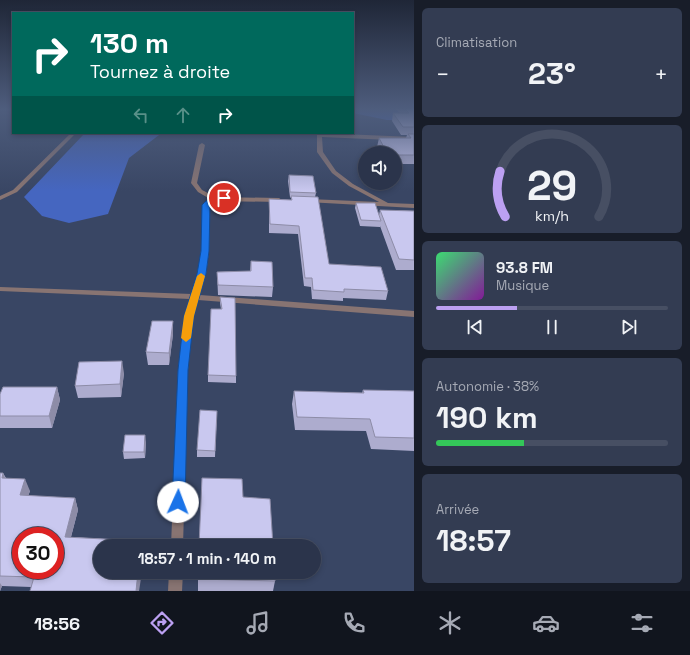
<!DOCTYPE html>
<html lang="fr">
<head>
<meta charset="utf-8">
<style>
  :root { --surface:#2b344b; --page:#333c52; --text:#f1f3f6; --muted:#a6aab5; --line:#474f63; --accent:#bca0f2 }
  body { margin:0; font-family:"Space Grotesk",sans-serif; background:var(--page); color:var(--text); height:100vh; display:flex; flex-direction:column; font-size:15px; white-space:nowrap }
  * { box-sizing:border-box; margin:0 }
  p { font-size:13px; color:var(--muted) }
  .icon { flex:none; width:22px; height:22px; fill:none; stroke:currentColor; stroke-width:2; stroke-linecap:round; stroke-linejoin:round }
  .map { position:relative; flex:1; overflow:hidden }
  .drawer { display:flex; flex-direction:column; gap:8px; padding:8px; background:#181d29; width:276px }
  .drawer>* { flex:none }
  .top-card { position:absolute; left:12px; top:12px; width:342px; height:122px; border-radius:0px; box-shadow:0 2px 6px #0003,0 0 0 1px var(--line); background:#00695c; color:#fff; overflow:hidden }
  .fabs { position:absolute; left:358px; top:146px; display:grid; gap:8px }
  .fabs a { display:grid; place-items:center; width:44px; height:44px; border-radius:50%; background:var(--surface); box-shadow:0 2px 6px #0003,0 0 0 1px var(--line); font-size:20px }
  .speed { position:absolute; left:12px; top:527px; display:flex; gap:8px; font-size:20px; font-weight:700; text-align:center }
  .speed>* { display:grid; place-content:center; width:52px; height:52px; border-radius:50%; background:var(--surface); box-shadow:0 2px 6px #0003,0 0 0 1px var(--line); line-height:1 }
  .speed .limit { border:6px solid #d22; background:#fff; color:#111 }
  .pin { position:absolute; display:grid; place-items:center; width:34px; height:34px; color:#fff; margin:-17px; border:2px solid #fff; border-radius:50%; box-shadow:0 1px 4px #0007 }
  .me { position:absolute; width:44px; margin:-22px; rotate:2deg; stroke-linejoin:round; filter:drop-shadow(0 0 3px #0008) }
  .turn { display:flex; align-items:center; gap:14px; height:84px; padding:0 12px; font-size:18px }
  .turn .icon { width:52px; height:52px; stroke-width:2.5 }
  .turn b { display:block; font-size:28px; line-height:34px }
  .lanes { display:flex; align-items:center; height:38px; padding:0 12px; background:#0003; justify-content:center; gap:20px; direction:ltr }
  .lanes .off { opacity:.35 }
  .big { font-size:30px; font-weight:700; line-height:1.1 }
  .drawer .widget { flex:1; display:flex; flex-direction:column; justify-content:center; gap:6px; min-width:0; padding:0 14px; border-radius:6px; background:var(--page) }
  .drawer .dial { align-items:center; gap:0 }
  .dial svg { height:104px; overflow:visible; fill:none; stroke:var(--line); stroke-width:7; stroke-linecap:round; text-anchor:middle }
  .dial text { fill:var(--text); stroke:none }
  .song { display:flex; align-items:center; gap:12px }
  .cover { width:48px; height:48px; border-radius:6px; background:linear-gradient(135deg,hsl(140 70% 55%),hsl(290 70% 35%)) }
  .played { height:4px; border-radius:2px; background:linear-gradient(90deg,var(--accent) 35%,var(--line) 35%) }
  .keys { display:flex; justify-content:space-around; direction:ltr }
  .heat { display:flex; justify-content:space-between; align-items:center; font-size:22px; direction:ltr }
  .charge { height:6px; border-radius:3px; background:linear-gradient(90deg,#34c759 38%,var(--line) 0) }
  .trip { position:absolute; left:93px; top:539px; width:228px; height:40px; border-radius:20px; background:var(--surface); box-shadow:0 2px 6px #0003,0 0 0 1px var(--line); font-weight:700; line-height:40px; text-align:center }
  .tabs { display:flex; height:64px; justify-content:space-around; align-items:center; background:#11151e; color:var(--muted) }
  .tabs .icon { width:28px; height:28px }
  .tabs .selected { color:var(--accent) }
  .tabs b { font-size:18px; color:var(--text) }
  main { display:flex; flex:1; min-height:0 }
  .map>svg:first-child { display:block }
</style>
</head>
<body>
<main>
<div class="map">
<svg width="414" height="591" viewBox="0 0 414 591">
  <rect width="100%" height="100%" fill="#394664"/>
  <g fill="#4566c0">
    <polygon points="353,108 400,108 406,120 387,120 353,113"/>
    <polygon points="85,133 168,133 159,135 129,158 108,214 69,223 42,216 24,197"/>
  </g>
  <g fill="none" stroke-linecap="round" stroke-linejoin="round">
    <g fill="#887472" fill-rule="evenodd">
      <polygon points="71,133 76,133 17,192 0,200 0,196 13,190"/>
      <polygon points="317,133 414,137 414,141 322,137 323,152 336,171 353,184 388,203 414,204 414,208 307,202 307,200 309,199 379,202 349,186 332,173 317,152"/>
      <polygon points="202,143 205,145 197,183 202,190 216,197 279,198 282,200 279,202 216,201 209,205 209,251 206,274 200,295 414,311 414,317 198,300 193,316 188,370 183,546 171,546 178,370 185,316 190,299 0,291 0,287 192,294 198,274 201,251 203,205 210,199 198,192 191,183 199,145"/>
      <polygon points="169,572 183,572 182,591 168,591"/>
    </g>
  </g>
  <g fill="#adacce">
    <polygon points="395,108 414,108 414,164 395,164 395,153 380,153 377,147 379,138 406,138 407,135 401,135 392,121 393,113 400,113"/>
    <polygon points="289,175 316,193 315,197 329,264 388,291 386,300 343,298 343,301 312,299 311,287 304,286 298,234 269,233 269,199 291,200 291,198 290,197 288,181"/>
    <polygon points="356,203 379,215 380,210 414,211 414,270 396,270 380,226 380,227 360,226 355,208"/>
    <polygon points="251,261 273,287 272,297 218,295 217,272 250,271"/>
    <polygon points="220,297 236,376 236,383 208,382 208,375 221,309 220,303"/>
    <polygon points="173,321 173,334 169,365 148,365 146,352"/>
    <polygon points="124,373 121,397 78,398 75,386"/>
    <polygon points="57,387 60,400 52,428 0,428 0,394"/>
    <polygon points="363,390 414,391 414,451 371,449 366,431 295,430 292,404 294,391 362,393"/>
    <polygon points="217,411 215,457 197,457 197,450"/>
    <polygon points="146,442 145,458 124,459 123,452"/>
    <polygon points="0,473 3,473 6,478 30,491 28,496 75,498 78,510 71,537 143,541 144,546 100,546 31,587 2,586 0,591"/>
    <polygon points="198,579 275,581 273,591 198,591"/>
  </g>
  <g fill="#8d8ca7">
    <polygon points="173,321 173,334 169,365 169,353"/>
    <polygon points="122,361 124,373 121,397 120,384"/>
    <polygon points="57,387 60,400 52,428 49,416"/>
    <polygon points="145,435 146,442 145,458 144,452"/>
    <polygon points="3,473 8,485 2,478"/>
    <polygon points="25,479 30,491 24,507 20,495"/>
    <polygon points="75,498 78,510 68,548 65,537"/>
    <polygon points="138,572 142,572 139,591 136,591"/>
    <polygon points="0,583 2,586 0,591"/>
  </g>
  <g fill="#c9c8ef" stroke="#8d8ca7" fill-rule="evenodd">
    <polygon points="404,108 414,108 414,127 403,127 393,113 409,113"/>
    <polygon points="408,134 414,134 414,155 395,155 395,153 387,153 379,138 411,138"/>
    <polygon points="289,175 313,176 316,193 290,192"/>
    <polygon points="291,196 318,197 329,264 381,267 388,291 344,289 344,292 313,290 312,278 305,278 299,226 270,224 269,199 292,200"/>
    <polygon points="356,203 375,203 381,221 361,220"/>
    <polygon points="380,210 414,211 414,260 399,259"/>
    <polygon points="251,261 272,262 273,287 218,285 217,272 251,271"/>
    <polygon points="220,297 235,298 236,376 208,375 211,309 222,309"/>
    <polygon points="152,321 173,321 169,353 146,352"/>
    <polygon points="122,361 120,384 75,386 79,362"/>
    <polygon points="3,387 57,387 49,416 0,416 0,394"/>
    <polygon points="363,390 414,391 414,438 375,437 370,419 297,417 294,391 364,393"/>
    <polygon points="200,410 217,411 215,451 197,450"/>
    <polygon points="125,435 145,435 144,452 123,452"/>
    <path d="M 0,473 L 3,473 L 2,478 L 25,479 L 20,495 L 75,498 L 65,537 L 143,541 L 142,546 L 100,546 L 100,572 L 138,572 L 136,591 L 30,591 L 34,577 L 0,576 ZM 21,536 L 55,536 L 55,570 L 21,570 Z"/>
    <polygon points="202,478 242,479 243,497 270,499 273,546 199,546"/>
    <polygon points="198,572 275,572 275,581 198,579"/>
  </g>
  <linearGradient id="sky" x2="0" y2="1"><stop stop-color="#1f2637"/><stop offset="0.57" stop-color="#4e5d7d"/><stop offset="1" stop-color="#4e5d7d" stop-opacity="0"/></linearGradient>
  <rect width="414" height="191" fill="url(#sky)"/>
  <path fill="#1a73e8" stroke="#114b97" d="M 224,196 L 227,197 L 227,200 L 216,201 L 210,205 L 209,251 L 206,274 L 194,316 L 188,370 L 185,502 L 183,506 L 178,508 L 174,506 L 172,502 L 178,370 L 184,316 L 197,274 L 201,251 L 202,205 C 209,197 215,197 224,196 Z"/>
  <polygon fill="#f59e0b" points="201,273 205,276 194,316 191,338 186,342 181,338 184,316 197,276"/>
</svg>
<div class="fabs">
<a><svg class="icon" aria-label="sound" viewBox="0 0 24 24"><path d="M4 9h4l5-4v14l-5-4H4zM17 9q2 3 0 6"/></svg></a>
</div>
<div class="speed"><div class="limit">30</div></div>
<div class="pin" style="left:224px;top:198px;background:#d93025"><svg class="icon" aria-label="arrive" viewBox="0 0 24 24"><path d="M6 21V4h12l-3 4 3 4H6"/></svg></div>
<svg class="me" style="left:178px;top:502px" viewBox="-20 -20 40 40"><circle r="19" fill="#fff"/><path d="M0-13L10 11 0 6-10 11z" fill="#1a73e8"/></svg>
<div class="trip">18:57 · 1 min · 140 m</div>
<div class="top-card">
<div class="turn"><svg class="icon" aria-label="right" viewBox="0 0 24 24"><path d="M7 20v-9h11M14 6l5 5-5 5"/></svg><div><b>130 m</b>Tournez à droite</div></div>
<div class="lanes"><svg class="icon off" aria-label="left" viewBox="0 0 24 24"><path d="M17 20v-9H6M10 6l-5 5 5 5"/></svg><svg class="icon off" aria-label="ahead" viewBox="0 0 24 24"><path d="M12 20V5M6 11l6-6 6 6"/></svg><svg class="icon" aria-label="right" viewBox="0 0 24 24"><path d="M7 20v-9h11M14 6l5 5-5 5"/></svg></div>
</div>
</div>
<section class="drawer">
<div class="widget"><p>Climatisation</p>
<div class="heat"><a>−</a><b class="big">23°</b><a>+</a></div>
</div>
<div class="widget dial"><svg viewBox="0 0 100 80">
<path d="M14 69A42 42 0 1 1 86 69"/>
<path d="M14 69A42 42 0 0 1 10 34" stroke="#bca0f2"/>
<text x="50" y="56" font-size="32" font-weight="700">29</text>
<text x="50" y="72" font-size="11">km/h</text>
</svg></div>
<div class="widget">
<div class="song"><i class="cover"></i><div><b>93.8 FM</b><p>Musique</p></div></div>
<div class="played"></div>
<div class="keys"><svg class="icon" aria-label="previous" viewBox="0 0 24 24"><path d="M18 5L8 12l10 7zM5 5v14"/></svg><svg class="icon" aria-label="pause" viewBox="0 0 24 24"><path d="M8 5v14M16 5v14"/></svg><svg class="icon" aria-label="next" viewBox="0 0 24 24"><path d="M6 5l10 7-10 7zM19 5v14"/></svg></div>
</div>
<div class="widget"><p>Autonomie · 38%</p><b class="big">190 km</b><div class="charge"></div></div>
<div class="widget"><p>Arrivée</p><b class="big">18:57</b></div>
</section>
</main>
<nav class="tabs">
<b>18:56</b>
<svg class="icon selected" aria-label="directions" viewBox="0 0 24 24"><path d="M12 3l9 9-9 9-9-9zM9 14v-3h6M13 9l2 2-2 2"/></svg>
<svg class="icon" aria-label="music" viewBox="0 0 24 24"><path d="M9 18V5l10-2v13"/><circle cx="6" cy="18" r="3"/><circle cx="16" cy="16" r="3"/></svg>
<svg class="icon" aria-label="phone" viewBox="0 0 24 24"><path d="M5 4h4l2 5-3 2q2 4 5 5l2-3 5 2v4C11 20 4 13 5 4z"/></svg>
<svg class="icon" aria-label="climate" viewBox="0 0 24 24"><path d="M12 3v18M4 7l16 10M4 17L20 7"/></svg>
<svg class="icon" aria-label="car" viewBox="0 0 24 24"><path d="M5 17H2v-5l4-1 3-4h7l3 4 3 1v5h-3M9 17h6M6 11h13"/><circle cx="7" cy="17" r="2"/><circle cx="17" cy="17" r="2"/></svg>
<svg class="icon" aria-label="filters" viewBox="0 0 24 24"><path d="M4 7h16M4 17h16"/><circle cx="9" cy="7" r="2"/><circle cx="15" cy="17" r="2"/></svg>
</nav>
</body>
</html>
